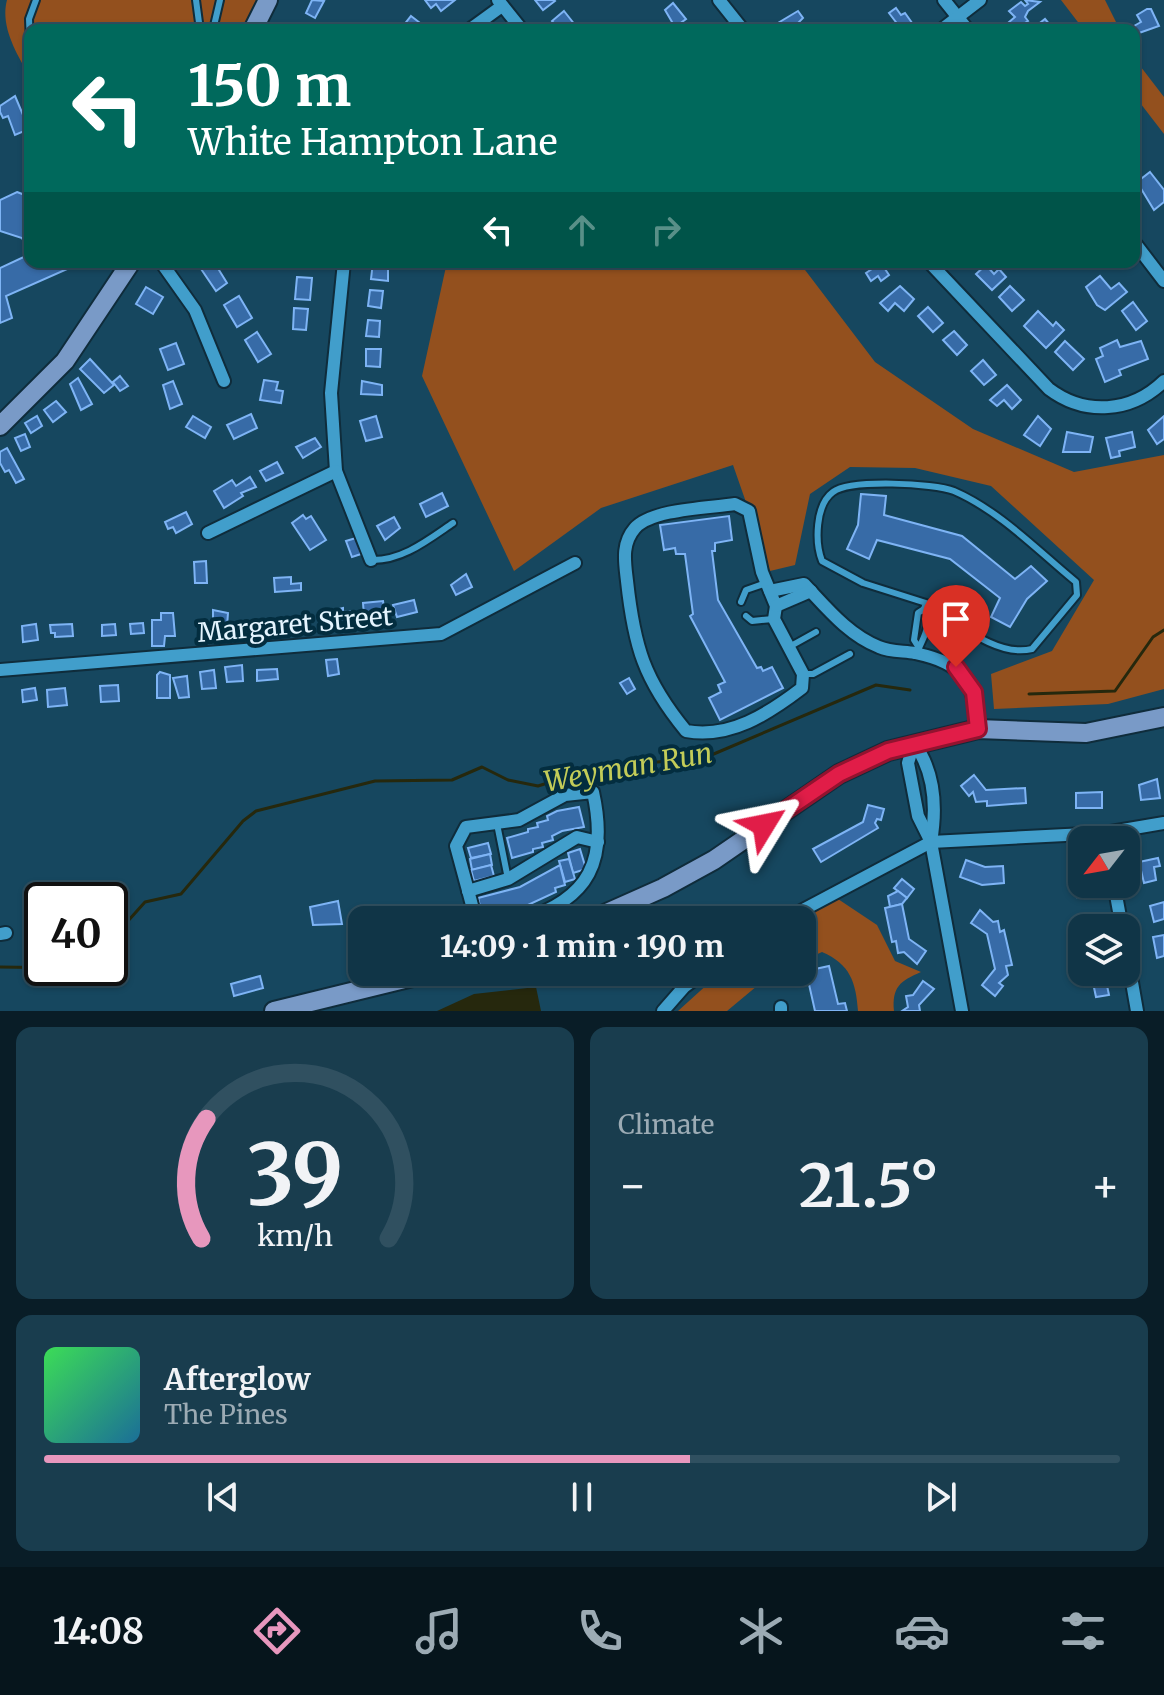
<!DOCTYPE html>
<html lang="en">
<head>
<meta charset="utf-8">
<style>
  :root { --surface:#103547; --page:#193d4e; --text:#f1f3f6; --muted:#9cabb4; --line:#305060; --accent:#e797bd }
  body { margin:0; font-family:Merriweather,serif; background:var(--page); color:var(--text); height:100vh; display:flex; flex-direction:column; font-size:30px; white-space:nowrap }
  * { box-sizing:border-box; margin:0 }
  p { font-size:26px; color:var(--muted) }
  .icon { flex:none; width:44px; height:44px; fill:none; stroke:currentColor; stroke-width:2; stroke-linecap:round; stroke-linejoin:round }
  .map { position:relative; height:1011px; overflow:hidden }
  .details { display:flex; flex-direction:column; gap:16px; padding:16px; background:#091d27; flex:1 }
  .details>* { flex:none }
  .guide { position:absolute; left:24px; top:24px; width:1116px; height:244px; border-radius:16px; box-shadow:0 2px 6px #0004,0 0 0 2px var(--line); background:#00695c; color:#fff; overflow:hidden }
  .needle { width:52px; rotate:239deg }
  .buttons { position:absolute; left:1068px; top:826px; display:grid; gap:16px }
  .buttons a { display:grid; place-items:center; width:72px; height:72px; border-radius:16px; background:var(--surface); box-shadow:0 2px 6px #0004,0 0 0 2px var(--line); font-size:40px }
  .speed { position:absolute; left:24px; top:882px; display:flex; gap:16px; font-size:40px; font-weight:700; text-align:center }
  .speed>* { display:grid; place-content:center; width:104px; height:104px; border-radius:50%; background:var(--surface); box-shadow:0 2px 6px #0004,0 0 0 2px var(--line); line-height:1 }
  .speed .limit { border:4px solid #111; border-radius:12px; background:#fff; color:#111 }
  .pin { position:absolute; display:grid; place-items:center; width:68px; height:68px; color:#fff; margin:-82px -34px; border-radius:50% 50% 50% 0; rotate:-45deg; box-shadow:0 0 8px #0007 }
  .pin .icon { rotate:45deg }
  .me { position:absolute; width:88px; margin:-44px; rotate:55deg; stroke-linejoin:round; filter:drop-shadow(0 0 6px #0008) }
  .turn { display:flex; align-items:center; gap:28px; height:168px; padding:0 32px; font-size:36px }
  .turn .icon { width:104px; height:104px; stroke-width:2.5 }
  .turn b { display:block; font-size:56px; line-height:68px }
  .lanes { display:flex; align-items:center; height:76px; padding:0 32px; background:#0003; justify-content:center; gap:40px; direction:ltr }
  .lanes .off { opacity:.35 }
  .big { font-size:60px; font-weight:700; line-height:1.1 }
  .details .tile { flex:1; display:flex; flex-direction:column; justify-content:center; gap:12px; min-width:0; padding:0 28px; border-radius:16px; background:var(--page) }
  .details .dial { align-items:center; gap:0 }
  .dial svg { height:208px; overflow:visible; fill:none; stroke:var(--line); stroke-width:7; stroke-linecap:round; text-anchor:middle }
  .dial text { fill:var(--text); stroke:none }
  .song { display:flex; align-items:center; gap:24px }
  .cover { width:96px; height:96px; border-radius:12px; background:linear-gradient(135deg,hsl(130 70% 55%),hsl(200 70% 35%)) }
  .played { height:8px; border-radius:4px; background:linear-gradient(90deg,var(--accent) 60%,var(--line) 60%) }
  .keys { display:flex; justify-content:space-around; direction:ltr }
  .heat { display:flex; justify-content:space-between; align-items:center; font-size:44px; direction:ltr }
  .details .tiles { flex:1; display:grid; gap:16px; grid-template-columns:1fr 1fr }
  .tile:last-child { grid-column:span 2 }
  .trip { position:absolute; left:348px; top:906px; width:468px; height:80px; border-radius:16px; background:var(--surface); box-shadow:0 2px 6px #0004,0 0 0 2px var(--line); font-weight:700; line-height:80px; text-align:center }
  .tabs { display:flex; height:128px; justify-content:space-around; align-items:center; background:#06151c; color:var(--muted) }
  .tabs .icon { width:56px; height:56px }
  .tabs .on { color:var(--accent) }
  .tabs b { font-size:36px; color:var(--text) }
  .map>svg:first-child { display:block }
</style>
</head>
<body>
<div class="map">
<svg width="1164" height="1011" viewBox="0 0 1164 1011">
  <rect width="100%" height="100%" fill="#16475f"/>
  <g fill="#93501e">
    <path d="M 7,0 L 258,0 L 242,30 L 30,30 L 30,77 C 16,53 0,26 7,0 Z"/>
    <polygon points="1061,0 1105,0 1120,30 1084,30"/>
    <polygon points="1134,58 1164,97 1164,134 1134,95"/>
    <polygon points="447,262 799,262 875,362 973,429 1074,472 1164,455 1164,689 1108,704 994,709 991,674 1052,651 1094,580 991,486 915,468 850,467 810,494 795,565 770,571 733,465 601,508 514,571 422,376"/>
    <path d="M 838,899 L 877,925 L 895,961 L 921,972 C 900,981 892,987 894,1011 L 858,1011 C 856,982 850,964 822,952 L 802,961 L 799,920 Z"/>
    <polygon points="721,972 781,972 763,981 727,1011 678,1011"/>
  </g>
  <polygon fill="#26280d" points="536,987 541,1011 437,1011 474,994"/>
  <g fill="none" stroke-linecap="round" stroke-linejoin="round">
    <g stroke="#26280d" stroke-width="3">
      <polyline points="1029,694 1115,691 1153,637 1164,630"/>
      <polyline points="110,941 145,902 181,894 243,821 256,811 375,781 452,780 482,767 508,780 538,786 589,770 709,756 876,685 910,690"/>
      <polyline points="0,967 68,968"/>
    </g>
  </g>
  <g fill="#376ba7" stroke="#7eb4f5" stroke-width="2">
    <polygon points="312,0 324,1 315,18 306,13"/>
    <polygon points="425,0 455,0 441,11 436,4 431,8"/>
    <polygon points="535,0 554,0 555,1 543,10"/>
    <polygon points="1025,0 1040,2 1028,11 1025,17 1028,21 1013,30 1008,23 1015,17 1009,11 1021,2 1025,6 1028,4"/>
    <polygon points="673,3 686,19 675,27 665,10"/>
    <polygon points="896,8 901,15 905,13 915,27 902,30 889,13"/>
    <polygon points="1147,9 1151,9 1159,26 1139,33 1134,26 1141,22 1137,15"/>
    <polygon points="564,11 579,30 560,30 552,21"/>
    <polygon points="798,11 803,18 797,24 801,29 784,30 778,23"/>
    <polygon points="411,16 424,26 420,30 400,30"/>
    <polygon points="1045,19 1050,25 1048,30 1031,30"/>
    <polygon points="15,96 29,129 15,135 8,116 3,118 0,112 0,106"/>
    <polygon points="1150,172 1164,190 1164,202 1154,210 1137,182"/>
    <polygon points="17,192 30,197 30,247 27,248 22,238 0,231 0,200"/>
    <polygon points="30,254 30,262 72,262 74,266 6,296 12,318 0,323 0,268"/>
    <polygon points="214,262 227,283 216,291 197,263"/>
    <polygon points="373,262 388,262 388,281 371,279"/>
    <polygon points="881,263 889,275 881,281 878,276 871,281 866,273"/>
    <polygon points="986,265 994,274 999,269 1006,277 992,290 976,274"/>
    <polygon points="1100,276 1111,289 1119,283 1127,292 1105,310 1097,305 1086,287"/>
    <polygon points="297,277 312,278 310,300 295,299"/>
    <polygon points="900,286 914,299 904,311 895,303 888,311 880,303"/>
    <polygon points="1010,286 1024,300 1012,311 999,297"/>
    <polygon points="146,287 163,297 153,314 136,304"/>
    <polygon points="370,290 383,291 381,308 368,306"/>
    <polygon points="239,296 252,318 237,327 224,305"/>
    <polygon points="1133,302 1147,321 1136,330 1122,311"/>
    <polygon points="928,307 943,323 933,332 918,316"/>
    <polygon points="294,308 308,309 306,330 293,329"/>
    <polygon points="1038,311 1053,326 1056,322 1064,330 1046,348 1024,326"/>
    <polygon points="368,320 380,321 379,337 366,336"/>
    <polygon points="954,331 967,345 957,355 943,340"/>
    <polygon points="257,332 271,354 258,362 245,340"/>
    <polygon points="1117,340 1120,347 1141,341 1148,359 1119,370 1121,375 1105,382 1096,359 1103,356 1100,348"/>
    <polygon points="1065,341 1084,359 1073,370 1055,352"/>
    <polygon points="176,343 184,364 168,370 160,349"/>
    <polygon points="366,349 381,349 380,367 366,366"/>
    <polygon points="90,359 114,385 104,393 80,369"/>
    <polygon points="983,360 996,375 984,385 971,371"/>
    <polygon points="120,376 128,386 120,391 113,382"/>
    <polygon points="78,378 92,404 81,410 70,384"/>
    <polygon points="264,380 278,382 276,390 283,391 281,403 260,400"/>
    <polygon points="173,381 182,404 170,409 163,385"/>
    <polygon points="362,381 382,385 382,395 361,394"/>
    <polygon points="1007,385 1021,400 1012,409 1004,400 997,406 990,400"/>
    <polygon points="56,401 66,412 53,422 44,410"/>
    <polygon points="251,414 257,428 234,439 227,425"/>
    <polygon points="37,416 42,426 31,433 25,423"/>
    <polygon points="193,416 211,427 205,438 186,427"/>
    <polygon points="376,416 382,437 366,441 360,421"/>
    <polygon points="1038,416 1051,429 1040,446 1024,435"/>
    <polygon points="1164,416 1164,439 1157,444 1148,430"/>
    <polygon points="1067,432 1093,437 1090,452 1063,452"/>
    <polygon points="1132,432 1135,447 1119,451 1120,456 1111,458 1106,438"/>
    <polygon points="25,434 30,447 21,451 15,438"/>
    <polygon points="315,438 321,447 303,458 296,447"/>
    <polygon points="7,448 24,479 16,483 9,470 5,472 0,463 0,452"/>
    <polygon points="277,462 283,473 266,481 260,471"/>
    <polygon points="250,477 256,487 241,493 243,496 224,508 214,491 232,480 236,486"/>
    <polygon points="442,493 448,506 426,517 420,504"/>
    <polygon points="861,494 886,496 884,515 962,536 1015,579 1031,566 1047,581 1027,599 1010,627 991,617 1000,598 950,559 877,540 869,559 847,549 858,525"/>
    <polygon points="186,512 192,524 176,533 173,527 168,529 165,522"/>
    <polygon points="303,515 306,519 311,516 326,540 310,550 292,523"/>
    <polygon points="729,516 732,540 715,543 715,551 712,551 718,600 757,668 761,667 763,671 772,667 783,688 720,720 709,698 721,692 718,685 725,682 690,616 693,614 685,554 676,554 675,548 664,550 660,525"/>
    <polygon points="394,517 400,528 385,540 377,526"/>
    <polygon points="356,538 361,554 352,557 346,541"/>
    <polygon points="206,561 207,583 195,583 194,562"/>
    <polygon points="466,574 472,587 456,595 451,585"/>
    <polygon points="291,577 291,584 301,583 301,590 275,592 274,578"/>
    <polygon points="414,600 417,612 397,617 393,605"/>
    <polygon points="383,601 385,615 364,616 363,603"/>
    <polygon points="343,608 343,612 352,611 353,619 321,621 321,613"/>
    <polygon points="213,610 228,613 227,626 213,626"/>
    <polygon points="161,613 173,613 175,636 165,636 164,646 152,646 152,620 161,620"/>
    <polygon points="143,623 144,633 131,634 130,624"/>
    <polygon points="36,624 38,640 23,642 22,626"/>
    <polygon points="72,624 73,636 55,637 55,633 51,633 50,625"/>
    <polygon points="115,624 116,635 102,636 102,625"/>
    <polygon points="337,659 339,674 328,676 326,660"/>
    <polygon points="242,665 243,681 227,682 225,667"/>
    <polygon points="277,669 278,679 257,681 257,670"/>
    <polygon points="214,670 216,688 202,689 200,672"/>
    <polygon points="160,672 170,675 170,698 157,698 157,675"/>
    <polygon points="187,676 189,697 179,698 173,678"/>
    <polygon points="629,678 635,689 627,694 620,683"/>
    <polygon points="118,685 119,701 101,702 100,686"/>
    <polygon points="35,688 37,700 23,702 22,690"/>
    <polygon points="65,688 67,705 48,707 47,690"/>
    <polygon points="974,775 986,790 1025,788 1026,803 987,806 987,801 976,802 973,792 969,796 961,786"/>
    <polygon points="1157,779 1160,798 1141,800 1139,785"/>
    <polygon points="1102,792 1102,808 1076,808 1076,793"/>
    <polygon points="868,805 884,809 881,820 877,819 875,823 878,828 821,862 813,849 863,822"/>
    <polygon points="579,807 584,827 562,831 552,836 553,840 542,843 543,847 533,849 533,852 512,858 507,838 528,832 528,829 538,827 537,823 548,820 547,816 557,811"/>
    <polygon points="488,843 491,854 471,858 468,848"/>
    <polygon points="580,849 586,869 573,873 568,853"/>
    <polygon points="490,854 492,865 472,870 470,859"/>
    <polygon points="1158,858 1160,866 1154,867 1156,880 1144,883 1139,862"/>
    <polygon points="569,859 575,879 565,882 559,861"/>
    <polygon points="966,860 985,867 1003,866 1004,883 982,885 960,877"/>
    <polygon points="491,865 494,876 474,881 471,870"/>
    <polygon points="560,865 565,885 555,888 556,892 515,911 483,918 478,898 520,887"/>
    <polygon points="1082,869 1082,884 1088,884 1090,895 1077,897 1073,871"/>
    <polygon points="902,879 914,889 907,898 894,888"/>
    <polygon points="898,891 907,898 902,904 890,907 888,896"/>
    <polygon points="338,901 342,924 313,925 310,907"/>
    <polygon points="1164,902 1164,919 1154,922 1150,906"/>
    <polygon points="902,904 909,939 926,951 917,964 904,952 898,953 896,941 892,942 885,908"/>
    <polygon points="980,910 993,922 998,921 1000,932 1004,930 1012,965 1006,966 1008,975 999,983 1003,986 995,996 982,985 995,969 987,934 971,923"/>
    <polygon points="1094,917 1096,928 1083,928 1081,919"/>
    <polygon points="1164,935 1164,956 1157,958 1153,937"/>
    <polygon points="829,966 838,1004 845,1003 847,1011 815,1011 806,971"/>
    <polygon points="260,976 263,988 234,996 231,984"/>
    <polygon points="1105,976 1109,995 1096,997 1092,978"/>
    <polygon points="923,981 934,989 919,1005 920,1011 902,1011 908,1007 906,996 913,995"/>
  </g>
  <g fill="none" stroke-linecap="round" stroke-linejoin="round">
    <defs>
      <g id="lane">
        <polyline points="196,0 200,30"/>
        <polyline points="213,30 220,0"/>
        <polyline points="30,43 29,19 36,0"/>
        <path d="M 371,560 C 402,561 428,540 453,523"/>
        <polyline points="741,602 746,590 766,583"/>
        <path d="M 924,609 L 926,603 C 956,621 996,658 1032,649 L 1077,595 L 1076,582 C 1038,551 1000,511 954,491 C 934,483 850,479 833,492 C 815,505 815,543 822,561 L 863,583 L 926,603"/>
        <polyline points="746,616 752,621 773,619"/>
        <polyline points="789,647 816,632"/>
        <path d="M 917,653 C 922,639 933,626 924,609 L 918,613 L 914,640 L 919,648"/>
        <polyline points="803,674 813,674 850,654"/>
        <polyline points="497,824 508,879"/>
      </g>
      <g id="street">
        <polyline points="498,0 522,30"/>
        <polyline points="719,0 743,30"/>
        <polyline points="944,0 968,30"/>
        <polyline points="469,30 502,6"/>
        <polyline points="941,30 980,0"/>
        <polyline points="1134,242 1164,281"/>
        <polyline points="161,262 195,310 224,381"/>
        <polyline points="344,262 331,393 336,471 371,560"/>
        <path d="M 929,262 L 1049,389 C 1085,416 1131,413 1164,381"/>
        <path d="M 735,504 L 749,511 L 762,572 L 776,606 L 774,619 L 803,674 L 802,688 C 768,714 730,739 686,731 C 644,680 634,646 627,581 C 625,563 621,544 635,528 C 652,509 709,508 735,504 Z"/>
        <polyline points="208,533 336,471"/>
        <path d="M 770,591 L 804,584 C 826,607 848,635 879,647 C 890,652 904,651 915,653 C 966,664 973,681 978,729"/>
        <polyline points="776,606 811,591"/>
        <polyline points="0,670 441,634 575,563"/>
        <polyline points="914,743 908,763 918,816 931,842 962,1011"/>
        <path d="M 914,743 C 935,772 937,807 931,842"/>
        <polyline points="1114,884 1122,928"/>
        <polyline points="468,891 508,879 577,837 598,842"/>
        <path d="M 476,920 L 456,846 L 466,827 L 519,820 L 565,795 L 593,792 C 608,860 590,899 522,920"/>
        <polyline points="784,920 931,842 1105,833 1164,823"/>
        <polyline points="0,934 6,933"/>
        <polyline points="1126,948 1137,1011"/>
        <polyline points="781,1007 781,1011"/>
        <polyline points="663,1011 684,987 704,972"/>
      </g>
      <g id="secondary">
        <polyline points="253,30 268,0"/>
        <polyline points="0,426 65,361 131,262"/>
        <polyline points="591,920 663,888 714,860 839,774 888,751 978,729 1086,733 1164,717"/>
        <polyline points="274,1011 433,972"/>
      </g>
    </defs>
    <use href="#lane" stroke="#0f2c3b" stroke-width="10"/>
    <use href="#street" stroke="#0f2c3b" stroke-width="16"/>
    <use href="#secondary" stroke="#0f2c3b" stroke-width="22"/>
    <polyline stroke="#7a9bac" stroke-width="2" stroke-dasharray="8 4" stroke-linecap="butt" points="47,968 47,976"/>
    <use href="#lane" stroke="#419ecb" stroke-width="6"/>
    <use href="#street" stroke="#419ecb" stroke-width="12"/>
    <use href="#secondary" stroke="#799ac7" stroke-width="18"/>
  </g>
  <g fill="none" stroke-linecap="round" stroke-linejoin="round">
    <defs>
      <polyline id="route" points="764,825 839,774 888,751 978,729 974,692 956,667"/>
    </defs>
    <use href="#route" stroke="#92132f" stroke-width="20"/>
    <use href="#route" stroke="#e11d48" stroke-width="14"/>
  </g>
  <g text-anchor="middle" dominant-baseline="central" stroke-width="8" stroke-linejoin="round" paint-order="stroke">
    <g font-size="26" fill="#e4f4fe" stroke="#032d3f">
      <text transform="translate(295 624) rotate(-5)">Margaret Street</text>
    </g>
    <g font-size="28" font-style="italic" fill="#c3cc58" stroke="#032d3f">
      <text transform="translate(628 767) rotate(-10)">Weyman Run</text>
    </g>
  </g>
</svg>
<div class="buttons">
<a><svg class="needle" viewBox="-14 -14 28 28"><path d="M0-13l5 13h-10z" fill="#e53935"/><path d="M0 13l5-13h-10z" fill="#9cabb4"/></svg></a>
<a><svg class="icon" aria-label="layers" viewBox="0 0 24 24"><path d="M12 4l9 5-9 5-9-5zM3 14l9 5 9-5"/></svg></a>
</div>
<div class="speed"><div class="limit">40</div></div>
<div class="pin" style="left:956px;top:667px;background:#d93025"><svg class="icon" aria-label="arrive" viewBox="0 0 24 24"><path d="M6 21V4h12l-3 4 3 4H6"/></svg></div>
<svg class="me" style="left:764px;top:825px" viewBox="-20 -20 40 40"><path d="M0-17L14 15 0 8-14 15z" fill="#e11d48" stroke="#fff" stroke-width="4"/></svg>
<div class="trip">14:09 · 1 min · 190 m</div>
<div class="guide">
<div class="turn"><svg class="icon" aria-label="left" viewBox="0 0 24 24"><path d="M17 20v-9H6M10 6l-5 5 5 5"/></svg><div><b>150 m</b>White Hampton Lane</div></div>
<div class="lanes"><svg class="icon" aria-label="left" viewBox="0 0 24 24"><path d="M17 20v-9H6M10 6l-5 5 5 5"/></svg><svg class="icon off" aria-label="ahead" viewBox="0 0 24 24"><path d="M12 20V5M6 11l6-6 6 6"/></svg><svg class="icon off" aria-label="right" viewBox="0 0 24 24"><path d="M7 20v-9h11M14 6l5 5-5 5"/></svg></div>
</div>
</div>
<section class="details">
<div class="tiles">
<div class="tile dial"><svg viewBox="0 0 100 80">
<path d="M14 69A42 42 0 1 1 86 69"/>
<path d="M14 69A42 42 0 0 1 16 23" stroke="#e797bd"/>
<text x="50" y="56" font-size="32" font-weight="700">39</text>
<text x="50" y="72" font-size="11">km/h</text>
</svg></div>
<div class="tile"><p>Climate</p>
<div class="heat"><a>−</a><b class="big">21.5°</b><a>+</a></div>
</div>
<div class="tile">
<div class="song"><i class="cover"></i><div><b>Afterglow</b><p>The Pines</p></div></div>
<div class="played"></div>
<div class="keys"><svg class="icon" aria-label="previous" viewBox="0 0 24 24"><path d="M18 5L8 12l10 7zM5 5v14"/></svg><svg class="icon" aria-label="pause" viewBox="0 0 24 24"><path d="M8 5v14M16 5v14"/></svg><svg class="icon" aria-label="next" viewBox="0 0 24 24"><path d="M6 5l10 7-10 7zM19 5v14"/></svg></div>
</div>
</div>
</section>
<nav class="tabs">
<b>14:08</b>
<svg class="icon on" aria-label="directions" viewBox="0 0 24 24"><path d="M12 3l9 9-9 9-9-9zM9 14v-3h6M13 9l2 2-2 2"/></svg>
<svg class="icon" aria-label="music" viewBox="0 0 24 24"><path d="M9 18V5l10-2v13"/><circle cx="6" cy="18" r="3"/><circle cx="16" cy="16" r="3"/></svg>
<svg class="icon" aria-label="phone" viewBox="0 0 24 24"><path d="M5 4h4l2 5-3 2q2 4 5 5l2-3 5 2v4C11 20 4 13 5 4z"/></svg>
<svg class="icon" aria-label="climate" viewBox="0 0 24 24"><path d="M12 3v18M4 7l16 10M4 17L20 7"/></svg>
<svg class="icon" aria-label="car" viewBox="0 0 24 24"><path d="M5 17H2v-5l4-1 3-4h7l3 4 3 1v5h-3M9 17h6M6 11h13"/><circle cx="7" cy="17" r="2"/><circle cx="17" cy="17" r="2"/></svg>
<svg class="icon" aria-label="filters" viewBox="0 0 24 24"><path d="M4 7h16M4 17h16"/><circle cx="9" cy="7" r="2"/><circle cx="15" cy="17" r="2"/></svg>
</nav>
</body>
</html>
